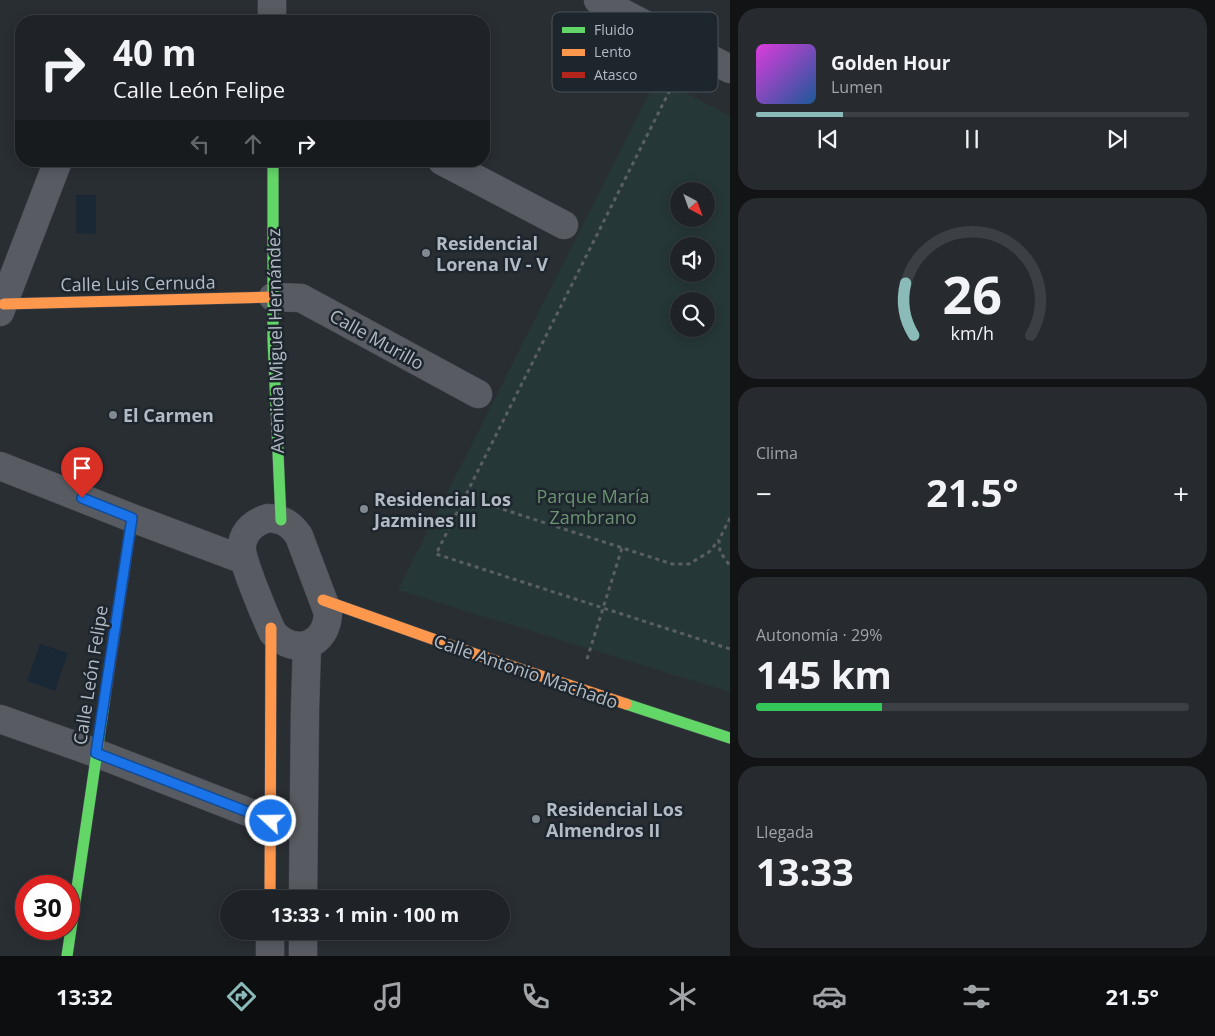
<!DOCTYPE html>
<html lang="es">
<head>
<meta charset="utf-8">
<style>
  :root { --surface:#1f2226; --page:#272a2e; --text:#f1f3f6; --muted:#a1a4a7; --line:#3c3f43; --accent:#8bbbb9 }
  body { margin:0; font-family:"Open Sans",sans-serif; background:var(--page); color:var(--text); height:100vh; display:flex; flex-direction:column; font-size:19px; white-space:nowrap }
  * { box-sizing:border-box; margin:0 }
  p { font-size:16px; color:var(--muted) }
  .icon { flex:none; width:28px; height:28px; fill:none; stroke:currentColor; stroke-width:2; stroke-linecap:round; stroke-linejoin:round }
  .map { position:relative; flex:1; overflow:hidden }
  .drawer { display:flex; flex-direction:column; gap:8px; padding:8px; background:#111315; width:485px }
  .drawer>* { flex:none }
  .top-card { position:absolute; left:15px; top:15px; width:475px; height:152px; border-radius:20px; box-shadow:0 2px 12px #0003,0 0 0 1px var(--line); background:#1f2226; color:var(--text); overflow:hidden }
  .needle { width:32px; rotate:139deg }
  .controls { position:absolute; left:670px; top:182px; display:grid; gap:10px }
  .controls a { display:grid; place-items:center; width:45px; height:45px; border-radius:50%; background:var(--surface); box-shadow:0 2px 12px #0003,0 0 0 1px var(--line); font-size:25px }
  .speed { position:absolute; left:15px; top:875px; display:flex; gap:10px; font-size:25px; font-weight:700; text-align:center }
  .speed>* { display:grid; place-content:center; width:65px; height:65px; border-radius:50%; background:var(--surface); box-shadow:0 2px 12px #0003,0 0 0 1px var(--line); line-height:1 }
  .speed .limit { border:8px solid #d22; background:#fff; color:#111 }
  .pin { position:absolute; display:grid; place-items:center; width:42px; height:42px; color:#fff; margin:-51px -21px; border-radius:50% 50% 50% 0; rotate:-45deg; box-shadow:0 0 5px #0007 }
  .pin .icon { rotate:45deg }
  .me { position:absolute; width:55px; margin:-28px; rotate:291deg; stroke-linejoin:round; filter:drop-shadow(0 0 4px #0008) }
  .turn { display:flex; align-items:center; gap:18px; height:105px; padding:0 15px; font-size:22px }
  .turn .icon { width:65px; height:65px; stroke-width:2.5 }
  .turn b { display:block; font-size:35px; line-height:42px }
  .lanes { display:flex; align-items:center; height:48px; padding:0 15px; background:#0003; justify-content:center; gap:25px; direction:ltr }
  .lanes .off { opacity:.35 }
  .big { font-size:38px; font-weight:700; line-height:1.1 }
  .drawer .card { flex:1; display:flex; flex-direction:column; justify-content:center; gap:8px; min-width:0; padding:0 18px; border-radius:20px; background:var(--page) }
  .drawer .dial { align-items:center; gap:0 }
  .dial svg { height:130px; overflow:visible; fill:none; stroke:var(--line); stroke-width:7; stroke-linecap:round; text-anchor:middle }
  .dial text { fill:var(--text); stroke:none }
  .song { display:flex; align-items:center; gap:15px }
  .cover { width:60px; height:60px; border-radius:8px; background:linear-gradient(135deg,hsl(300 70% 55%),hsl(210 70% 35%)) }
  .played { height:5px; border-radius:2px; background:linear-gradient(90deg,var(--accent) 20%,var(--line) 20%) }
  .keys { display:flex; justify-content:space-around; direction:ltr }
  .heat { display:flex; justify-content:space-between; align-items:center; font-size:28px; direction:ltr }
  .charge { height:8px; border-radius:4px; background:linear-gradient(90deg,#34c759 29%,var(--line) 0) }
  .trip { position:absolute; left:220px; top:890px; width:290px; height:50px; border-radius:25px; background:var(--surface); box-shadow:0 2px 12px #0003,0 0 0 1px var(--line); font-weight:700; line-height:50px; text-align:center }
  .tab-bar { display:flex; height:80px; justify-content:space-around; align-items:center; background:#0c0e0f; color:var(--muted) }
  .tab-bar .icon { width:35px; height:35px }
  .tab-bar .current { color:var(--accent) }
  .tab-bar b { font-size:22px; color:var(--text) }
  main { display:flex; flex:1; min-height:0 }
  .map>svg:first-child { display:block }
</style>
</head>
<body>
<main>
<div class="map">
<svg width="730" height="956" viewBox="0 0 730 956">
  <rect width="100%" height="100%" fill="#292e33"/>
  <path fill="#263738" fill-rule="evenodd" d="M 657,78 L 730,116 L 730,692 L 398,590 ZM 679,191 L 706,191 L 706,219 L 679,219 ZM 679,246 L 706,246 L 706,274 L 679,274 ZM 679,301 L 706,301 L 706,329 L 679,329 Z"/>
  <g fill="#1a2735">
    <polygon points="76,195 96,195 96,234 76,233"/>
    <polygon points="40,644 68,653 55,691 27,681"/>
  </g>
  <g fill="none" stroke-linecap="round" stroke-linejoin="round">
    <defs>
      <g id="street">
        <polyline points="272,0 272,21"/>
        <polyline points="598,0 730,69"/>
        <polyline points="442,161 564,225"/>
        <polyline points="273,297 301,298 478,394"/>
        <polyline points="0,312 58,161"/>
        <polyline points="0,466 132,518 244,560"/>
        <path d="M 268,518 C 283,519 291,524 299,536 L 328,613 C 327,645 296,657 273,633 C 266,618 240,558 242,545 C 244,530 255,522 268,518 Z"/>
        <polyline points="0,719 96,753 271,821"/>
        <polyline points="303,899 305,709 307,645"/>
        <polyline points="270,956 270,931"/>
        <polyline points="303,956 303,931"/>
      </g>
      <g id="fast">
        <polyline points="273,161 273,340 281,520"/>
        <polyline points="626,704 730,738"/>
        <polyline points="67,956 105,697"/>
      </g>
      <g id="slow">
        <polyline points="4,304 273,297"/>
        <polyline points="323,600 475,654 626,704"/>
        <polyline points="270,899 271,628"/>
      </g>
      <polyline id="jam" points="105,697 132,518"/>
    </defs>
    <use href="#street" stroke="#464a50" stroke-width="29"/>
    <use href="#fast" stroke="#464a50" stroke-width="12"/>
    <use href="#slow" stroke="#464a50" stroke-width="12"/>
    <use href="#jam" stroke="#464a50" stroke-width="12"/>
    <g stroke="#5a5f63" stroke-width="3" stroke-dasharray="4 4" stroke-linecap="butt">
      <polyline points="677,76 436,554 730,649"/>
      <polyline points="465,497 672,564 689,564 709,552 719,540"/>
      <polyline points="730,518 719,540 720,552 730,566"/>
      <polyline points="587,659 622,548"/>
    </g>
    <use href="#street" stroke="#585c62" stroke-width="28"/>
    <use href="#fast" stroke="#63d668" stroke-width="11"/>
    <use href="#slow" stroke="#ff974d" stroke-width="11"/>
    <use href="#jam" stroke="#b3261e" stroke-width="11"/>
  </g>
  <g fill="none" stroke-linecap="round" stroke-linejoin="round">
    <defs>
      <polyline id="route" points="82,498 132,518 96,753 271,821"/>
    </defs>
    <use href="#route" stroke="#114b97" stroke-width="12"/>
    <use href="#route" stroke="#1a73e8" stroke-width="9"/>
  </g>
  <g fill="#828991" stroke="#1d252d" stroke-width="2">
    <circle cx="426" cy="253" r="5"/>
    <circle cx="113" cy="415" r="5"/>
    <circle cx="364" cy="509" r="5"/>
    <circle cx="536" cy="819" r="5"/>
  </g>
  <g text-anchor="middle" dominant-baseline="central" stroke-width="5" stroke-linejoin="round" paint-order="stroke">
    <g font-size="18" font-weight="bold" fill="#b2bac4" stroke="#1d252d" text-anchor="start">
      <text x="436" y="243">Residencial<tspan x="436" dy="21">Lorena IV - V</tspan></text>
      <text x="123" y="415">El Carmen</text>
      <text x="374" y="499">Residencial Los<tspan x="374" dy="21">Jazmines III</tspan></text>
      <text x="546" y="809">Residencial Los<tspan x="546" dy="21">Almendros II</tspan></text>
    </g>
    <g font-size="18" fill="#b2bac4" stroke="#1d252d">
      <text transform="translate(138 283) rotate(-1)">Calle Luis Cernuda</text>
      <text transform="translate(377 339) rotate(29)">Calle Murillo</text>
      <text transform="translate(275 341) rotate(-91)">Avenida Miguel Hernández</text>
      <text transform="translate(526 671) rotate(19)">Calle Antonio Machado</text>
      <text transform="translate(90 675) rotate(-81)">Calle León Felipe</text>
    </g>
    <g font-size="18" fill="#6c9372" stroke="#1d252d">
      <text x="593" y="496">Parque María<tspan x="593" dy="21">Zambrano</tspan></text>
    </g>
  </g>
  <rect x="552" y="12" width="166" height="80" rx="8" fill="#1d252d" stroke="#4a525a" stroke-width="1"/>
  <rect x="562" y="27" width="23" height="6" fill="#63d668"/>
  <rect x="562" y="49" width="23" height="7" fill="#ff974d"/>
  <rect x="562" y="72" width="23" height="6" fill="#b3261e"/>
  <g font-size="14" fill="#b2bac4">
    <text x="594" y="35">Fluido</text>
    <text x="594" y="57">Lento</text>
    <text x="594" y="80">Atasco</text>
  </g>
</svg>
<div class="controls">
<a><svg class="needle" viewBox="-14 -14 28 28"><path d="M0-13l5 13h-10z" fill="#e53935"/><path d="M0 13l5-13h-10z" fill="#a1a4a7"/></svg></a>
<a><svg class="icon" aria-label="sound" viewBox="0 0 24 24"><path d="M4 9h4l5-4v14l-5-4H4zM17 9q2 3 0 6"/></svg></a>
<a><svg class="icon" aria-label="search" viewBox="0 0 24 24"><circle cx="10" cy="10" r="6"/><path d="M15 15l6 6"/></svg></a>
</div>
<div class="speed"><div class="limit">30</div></div>
<div class="pin" style="left:82px;top:498px;background:#d93025"><svg class="icon" aria-label="arrive" viewBox="0 0 24 24"><path d="M6 21V4h12l-3 4 3 4H6"/></svg></div>
<svg class="me" style="left:271px;top:821px" viewBox="-20 -20 40 40"><circle r="17" fill="#1a73e8" stroke="#fff" stroke-width="3"/><path d="M0-11L8 9 0 5-8 9z" fill="#fff"/></svg>
<div class="trip">13:33 · 1 min · 100 m</div>
<div class="top-card">
<div class="turn"><svg class="icon" aria-label="right" viewBox="0 0 24 24"><path d="M7 20v-9h11M14 6l5 5-5 5"/></svg><div><b>40 m</b>Calle León Felipe</div></div>
<div class="lanes"><svg class="icon off" aria-label="left" viewBox="0 0 24 24"><path d="M17 20v-9H6M10 6l-5 5 5 5"/></svg><svg class="icon off" aria-label="ahead" viewBox="0 0 24 24"><path d="M12 20V5M6 11l6-6 6 6"/></svg><svg class="icon" aria-label="right" viewBox="0 0 24 24"><path d="M7 20v-9h11M14 6l5 5-5 5"/></svg></div>
</div>
</div>
<section class="drawer">
<div class="card">
<div class="song"><i class="cover"></i><div><b>Golden Hour</b><p>Lumen</p></div></div>
<div class="played"></div>
<div class="keys"><svg class="icon" aria-label="previous" viewBox="0 0 24 24"><path d="M18 5L8 12l10 7zM5 5v14"/></svg><svg class="icon" aria-label="pause" viewBox="0 0 24 24"><path d="M8 5v14M16 5v14"/></svg><svg class="icon" aria-label="next" viewBox="0 0 24 24"><path d="M6 5l10 7-10 7zM19 5v14"/></svg></div>
</div>
<div class="card dial"><svg viewBox="0 0 100 80">
<path d="M14 69A42 42 0 1 1 86 69"/>
<path d="M14 69A42 42 0 0 1 9 37" stroke="#8bbbb9"/>
<text x="50" y="56" font-size="32" font-weight="700">26</text>
<text x="50" y="72" font-size="11">km/h</text>
</svg></div>
<div class="card"><p>Clima</p>
<div class="heat"><a>−</a><b class="big">21.5°</b><a>+</a></div>
</div>
<div class="card"><p>Autonomía · 29%</p><b class="big">145 km</b><div class="charge"></div></div>
<div class="card"><p>Llegada</p><b class="big">13:33</b></div>
</section>
</main>
<nav class="tab-bar">
<b>13:32</b>
<svg class="icon current" aria-label="directions" viewBox="0 0 24 24"><path d="M12 3l9 9-9 9-9-9zM9 14v-3h6M13 9l2 2-2 2"/></svg>
<svg class="icon" aria-label="music" viewBox="0 0 24 24"><path d="M9 18V5l10-2v13"/><circle cx="6" cy="18" r="3"/><circle cx="16" cy="16" r="3"/></svg>
<svg class="icon" aria-label="phone" viewBox="0 0 24 24"><path d="M5 4h4l2 5-3 2q2 4 5 5l2-3 5 2v4C11 20 4 13 5 4z"/></svg>
<svg class="icon" aria-label="climate" viewBox="0 0 24 24"><path d="M12 3v18M4 7l16 10M4 17L20 7"/></svg>
<svg class="icon" aria-label="car" viewBox="0 0 24 24"><path d="M5 17H2v-5l4-1 3-4h7l3 4 3 1v5h-3M9 17h6M6 11h13"/><circle cx="7" cy="17" r="2"/><circle cx="17" cy="17" r="2"/></svg>
<svg class="icon" aria-label="filters" viewBox="0 0 24 24"><path d="M4 7h16M4 17h16"/><circle cx="9" cy="7" r="2"/><circle cx="15" cy="17" r="2"/></svg>
<b>21.5°</b>
</nav>
</body>
</html>
